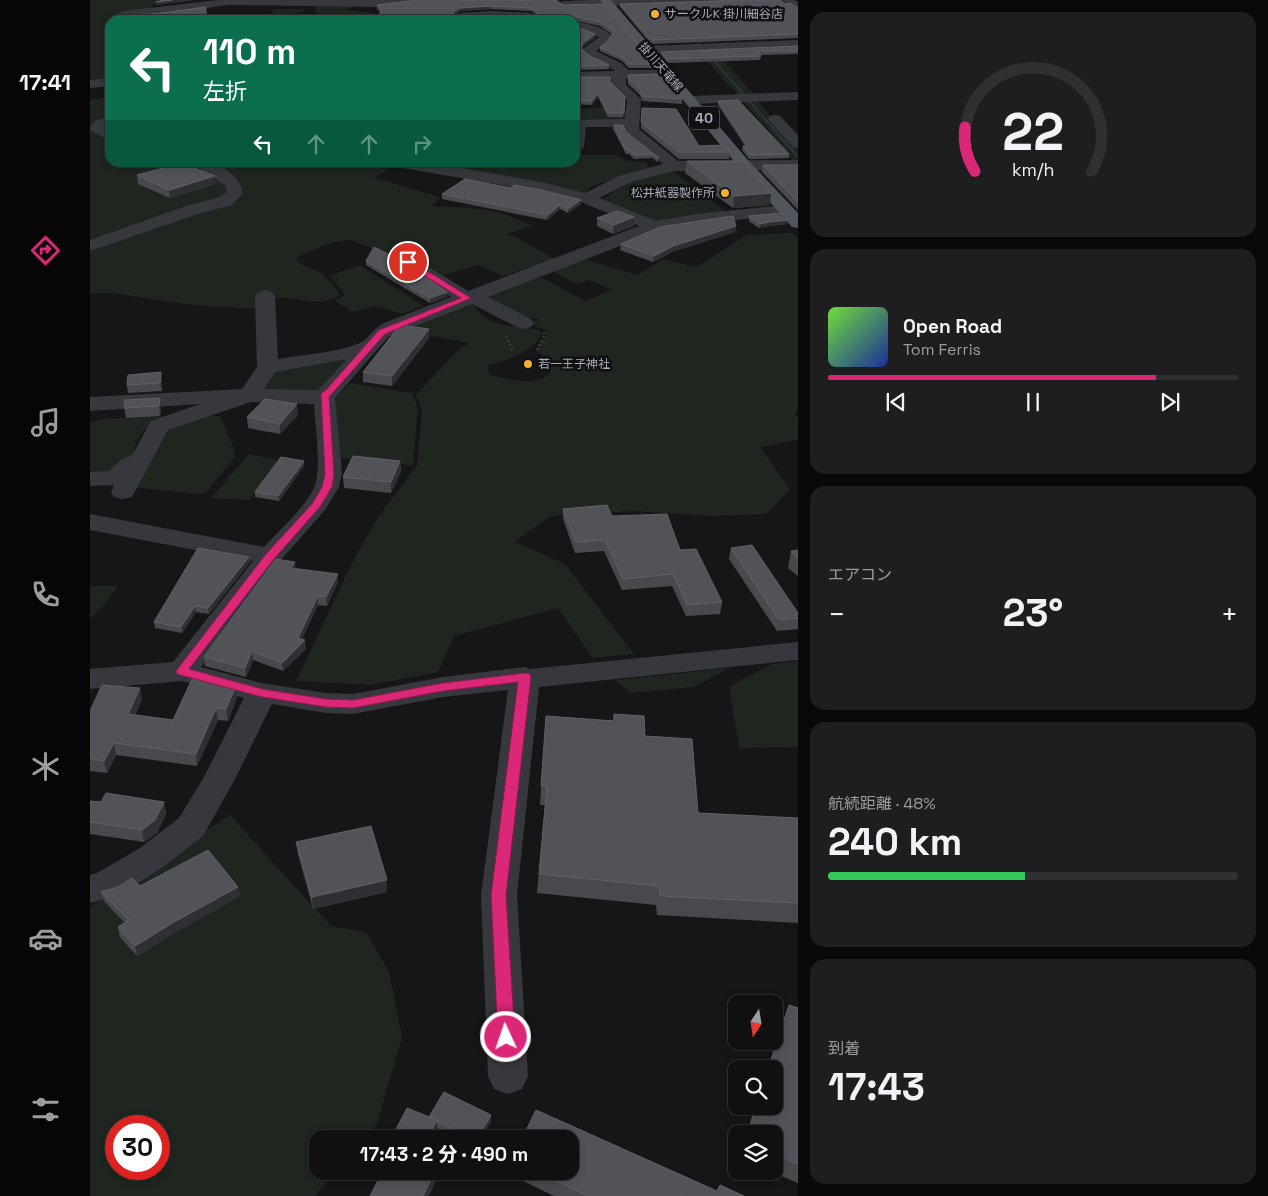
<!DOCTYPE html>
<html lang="ja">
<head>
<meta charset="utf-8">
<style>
  :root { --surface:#101012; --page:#1e1e20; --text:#f1f3f6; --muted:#9c9d9f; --line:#303032; --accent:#db2777 }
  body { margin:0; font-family:"Space Grotesk","Noto Sans JP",sans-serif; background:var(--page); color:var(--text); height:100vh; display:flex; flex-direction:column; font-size:19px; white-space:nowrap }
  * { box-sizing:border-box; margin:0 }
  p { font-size:16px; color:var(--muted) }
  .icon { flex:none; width:28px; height:28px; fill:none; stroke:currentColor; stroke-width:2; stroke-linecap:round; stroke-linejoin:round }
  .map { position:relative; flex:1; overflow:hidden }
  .side { display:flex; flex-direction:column; gap:12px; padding:12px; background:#09090a; width:470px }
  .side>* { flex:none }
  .hud { position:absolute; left:15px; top:15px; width:475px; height:152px; border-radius:15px; box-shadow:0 2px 8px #0003,0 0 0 1px var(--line); background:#0b6e4f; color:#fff; overflow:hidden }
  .needle { width:32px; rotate:192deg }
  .tools { position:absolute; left:638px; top:995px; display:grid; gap:10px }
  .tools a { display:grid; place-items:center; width:55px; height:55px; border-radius:10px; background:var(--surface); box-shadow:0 2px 8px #0003,0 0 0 1px var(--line); font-size:25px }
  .speed { position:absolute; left:15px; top:1115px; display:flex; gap:10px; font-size:25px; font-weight:700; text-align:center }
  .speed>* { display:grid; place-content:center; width:65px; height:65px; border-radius:50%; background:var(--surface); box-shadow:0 2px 8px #0003,0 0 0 1px var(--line); line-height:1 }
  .speed .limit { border:8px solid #d22; background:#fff; color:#111 }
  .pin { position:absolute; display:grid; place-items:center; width:42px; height:42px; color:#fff; margin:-21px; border:2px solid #fff; border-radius:50%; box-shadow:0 1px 5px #0007 }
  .me { position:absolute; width:55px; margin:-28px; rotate:357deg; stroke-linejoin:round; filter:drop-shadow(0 0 4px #0008) }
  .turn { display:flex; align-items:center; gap:18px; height:105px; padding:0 15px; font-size:22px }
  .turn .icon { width:65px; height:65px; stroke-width:2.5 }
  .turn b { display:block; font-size:35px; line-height:42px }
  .lanes { display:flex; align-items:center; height:48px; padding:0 15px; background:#0003; justify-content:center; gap:25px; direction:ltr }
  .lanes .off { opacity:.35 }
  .big { font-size:38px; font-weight:800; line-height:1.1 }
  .side .tile { flex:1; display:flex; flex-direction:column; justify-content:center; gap:8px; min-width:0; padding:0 18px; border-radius:15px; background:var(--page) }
  .side .dial { align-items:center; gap:0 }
  .dial svg { height:130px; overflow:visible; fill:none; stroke:var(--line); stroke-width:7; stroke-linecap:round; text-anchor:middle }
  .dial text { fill:var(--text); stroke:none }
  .song { display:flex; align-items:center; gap:15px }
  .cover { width:60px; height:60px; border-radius:8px; background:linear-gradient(135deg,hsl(100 70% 55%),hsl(230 70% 35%)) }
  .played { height:5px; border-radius:2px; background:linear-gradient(90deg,var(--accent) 80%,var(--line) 80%) }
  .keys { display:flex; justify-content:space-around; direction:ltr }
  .heat { display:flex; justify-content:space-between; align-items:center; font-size:28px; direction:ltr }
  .charge { height:8px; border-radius:4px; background:linear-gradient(90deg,#34c759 48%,var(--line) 0) }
  .trip { position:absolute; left:219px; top:1130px; width:270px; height:50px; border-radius:15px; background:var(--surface); box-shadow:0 2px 8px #0003,0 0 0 1px var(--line); font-weight:800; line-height:50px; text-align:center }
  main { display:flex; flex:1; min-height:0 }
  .tab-bar { display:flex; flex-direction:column; width:90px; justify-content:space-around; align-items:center; background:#060607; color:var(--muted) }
  .tab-bar .icon { width:35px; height:35px }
  .tab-bar .active { color:var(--accent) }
  .tab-bar b { font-size:22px; color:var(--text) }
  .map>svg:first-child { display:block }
</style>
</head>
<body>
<main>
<nav class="tab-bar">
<b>17:41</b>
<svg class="icon active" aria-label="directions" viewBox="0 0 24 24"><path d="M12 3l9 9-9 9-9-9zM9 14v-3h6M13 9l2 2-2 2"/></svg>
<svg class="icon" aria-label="music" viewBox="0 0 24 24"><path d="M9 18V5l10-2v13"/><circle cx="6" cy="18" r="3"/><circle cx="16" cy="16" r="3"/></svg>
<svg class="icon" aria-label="phone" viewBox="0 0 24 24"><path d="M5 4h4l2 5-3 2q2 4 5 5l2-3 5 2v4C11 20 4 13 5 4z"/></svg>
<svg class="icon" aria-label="climate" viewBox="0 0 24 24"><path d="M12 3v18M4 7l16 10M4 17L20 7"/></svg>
<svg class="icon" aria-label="car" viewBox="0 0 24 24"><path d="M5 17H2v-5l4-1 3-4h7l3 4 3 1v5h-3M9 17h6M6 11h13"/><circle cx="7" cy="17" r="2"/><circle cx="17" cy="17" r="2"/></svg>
<svg class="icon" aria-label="filters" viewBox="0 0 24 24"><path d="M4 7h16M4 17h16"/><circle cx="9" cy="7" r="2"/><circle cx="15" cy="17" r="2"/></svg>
</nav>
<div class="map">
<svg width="708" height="1196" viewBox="0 0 708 1196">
  <rect width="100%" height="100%" fill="#161618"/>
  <g fill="#1e261f" fill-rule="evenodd">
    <polygon points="0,0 95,0 62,5 60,12 68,20 20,20 20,80 0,82"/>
    <polygon points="228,4 265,4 257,10 283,13 277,20 227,20 230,14 224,11"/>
    <polygon points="180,9 212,9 215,12 199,14 190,20 98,20 184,16"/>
    <polygon points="622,49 665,96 650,97 612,56"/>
    <path d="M 20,97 L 20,162 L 485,162 L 485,155 L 525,155 L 538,161 L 556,162 L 560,170 L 501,186 L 493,196 L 340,165 L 302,166 L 285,178 L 350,197 L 342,206 C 366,207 390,207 414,214 C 424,217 433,223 443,226 L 416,234 L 424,236 L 465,259 L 413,276 L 389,265 L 353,275 L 322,260 L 323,255 L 292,253 L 262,240 L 240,243 L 207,257 L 208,262 L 234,274 L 251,295 C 247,296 244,299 240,300 C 216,308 191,285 172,309 L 102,305 L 22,293 L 0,293 L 0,100 Z"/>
    <polygon points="650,99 666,99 708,148 708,164 705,164 678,129"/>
    <polygon points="519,107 539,110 539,121 485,122 485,109"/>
    <polygon points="582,170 636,212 567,222 512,200 542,180"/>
    <path d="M 702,233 L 708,238 L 708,409 L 704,414 L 708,417 L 708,440 L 670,447 L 700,489 L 677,514 L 619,516 L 546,511 L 461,516 L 425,542 L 475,564 L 544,654 L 503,658 L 468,608 L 364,636 L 348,672 L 281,685 L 206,681 L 261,565 L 286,520 L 327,465 L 332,409 L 326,395 L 366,352 L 379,343 L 305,329 L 449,276 L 495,301 L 523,290 L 499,280 L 486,284 L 462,271 L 488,257 L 547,275 L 573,259 L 606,267 L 657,235 ZM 381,302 L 440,318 L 448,318 L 445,321 L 436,323 L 453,329 L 457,333 L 447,350 L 458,364 L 460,374 C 441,387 421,379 400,375 L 397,365 C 415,362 444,351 452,334 L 449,330 C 433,326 417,328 401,321 C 394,318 386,308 381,302 Z"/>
    <polygon points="269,265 334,306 312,314 285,306 262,312 245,301 255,295 240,276"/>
    <polygon points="271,353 233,390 172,391 188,367"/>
    <polygon points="260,383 323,393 328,409 323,465 248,458 244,399"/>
    <polygon points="71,416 73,422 53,430 46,443 39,468 0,479 0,422 12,419"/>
    <polygon points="102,416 130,416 142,444 145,457 116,493 107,494 42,487 67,435"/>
    <polygon points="159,454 192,461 159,500 121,498"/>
    <polygon points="0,586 28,586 13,606 0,619"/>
    <polygon points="708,661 708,747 649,748 639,687 682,664"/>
    <polygon points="639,668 604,687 541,693 525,680"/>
    <path d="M 140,815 L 241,926 L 276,932 L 299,972 L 312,1037 L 287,1124 L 274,1139 L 228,1139 L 228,1171 L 246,1171 L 225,1196 L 0,1196 L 0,907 ZM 26,1126 L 69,1126 L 69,1169 L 26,1169 Z"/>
  </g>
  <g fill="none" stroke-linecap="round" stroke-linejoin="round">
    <polygon fill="#2c353c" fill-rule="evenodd" points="600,34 602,34 708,155 708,159"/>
    <polyline stroke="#3d3f44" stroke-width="1" stroke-dasharray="1 2" stroke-linecap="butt" points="636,63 654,83"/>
    <g stroke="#3d3f44" stroke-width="2.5" stroke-dasharray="2 2.5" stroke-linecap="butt">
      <polyline points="416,336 423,352"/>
      <polyline points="447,350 455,335 453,330"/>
    </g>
    <g fill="#37383d" fill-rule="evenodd">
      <polygon points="128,0 324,0 319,3 291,7 138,5 64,15 33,17 27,14 33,11"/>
      <polygon points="500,0 633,0 628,3 473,7 467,4 473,1"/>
      <polygon points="692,0 705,0 708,2 708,10"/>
      <polygon points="401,11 441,13 447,16 441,19 401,17 370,19 364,16 370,13"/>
      <path d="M 485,21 C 498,24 513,26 522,36 L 515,45 L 506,51 L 531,63 L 538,70 L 581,70 L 582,73 L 576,77 L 536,78 L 536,85 L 551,99 L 549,129 L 588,161 L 708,160 L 708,170 L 584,171 L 541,182 L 509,198 L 566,221 L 607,214 L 694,205 L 700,206 L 702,210 L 700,214 L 694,215 L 607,224 L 569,231 L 398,297 L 441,319 L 444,323 L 441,327 L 434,329 L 427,327 L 382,304 L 299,336 L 245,398 L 252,473 L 249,487 L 235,510 L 189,562 L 111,667 L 172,683 L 236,693 L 263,694 L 353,677 L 435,667 L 439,669 L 708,642 L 708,660 L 449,687 L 427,895 L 438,1076 L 432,1089 L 418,1094 L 404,1089 L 398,1076 L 391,895 L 418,690 L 353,697 L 263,714 L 236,713 L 182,704 L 145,779 L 113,836 L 74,866 L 30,895 L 0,903 L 0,875 L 7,873 L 50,848 L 89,818 L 114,777 L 154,698 L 92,681 L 0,689 L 0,669 L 83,662 L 163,561 L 0,530 L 0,514 L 174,547 C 190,529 213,510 224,488 C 232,471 225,424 224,404 L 161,402 L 78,430 L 42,497 L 33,499 L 24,497 L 21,492 L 24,485 L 0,486 L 0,472 L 19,471 L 32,459 L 42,455 L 61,421 L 110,404 L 0,411 L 0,397 L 152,389 L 167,367 L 165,296 L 168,292 L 175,290 L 182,292 L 185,296 L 188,359 C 211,355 250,352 270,343 C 277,340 284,328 294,323 L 361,297 L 312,266 L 309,262 L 312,258 L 318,257 L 324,258 L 378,291 L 549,226 L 491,202 L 451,192 L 307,167 L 300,162 L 337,162 L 451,182 L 495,193 L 529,176 L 573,164 L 537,134 L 534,127 L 496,127 L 494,146 L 492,149 L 485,150 L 485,120 L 535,119 L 537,100 L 522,86 L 522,79 L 485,80 L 485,72 L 525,71 C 514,62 500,62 492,51 L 494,48 L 509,37 L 485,28 ZM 257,359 L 228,390 L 174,389 L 185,372 Z"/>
      <polygon points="708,40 708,48 557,54 551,50 557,46"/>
      <polygon points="20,78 20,86 0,88 0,80"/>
      <polygon points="708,92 708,100 600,104 593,100 600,96"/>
      <polygon points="685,115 690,116 708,135 708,148 703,147 678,119 680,116"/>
      <polygon points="20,116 20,125 15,127 20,131 20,141 0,130 0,126 5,121"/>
      <path d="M 100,162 C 106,162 114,161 120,162 C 134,165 151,179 153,193 L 142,205 L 108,214 L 0,251 L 0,240 L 96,206 L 130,197 L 137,192 L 136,186 Z"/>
    </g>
    <polygon fill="#53555c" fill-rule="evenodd" points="510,0 521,0 657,159 708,213 708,228 702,227 647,165"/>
  </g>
  <g fill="#47494d" fill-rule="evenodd">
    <path d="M 319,1 L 468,2 L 473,5 L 514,4 L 564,64 L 564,68 L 539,68 L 532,61 L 510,51 L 510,47 L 517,42 L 522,34 L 510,26 L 484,20 L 286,20 L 290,12 L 287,9 L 287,5 ZM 401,9 L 441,11 L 446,14 L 441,17 L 370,17 L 365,15 L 370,11 Z"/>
    <polygon points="628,1 696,4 708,8 708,38 561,44 530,7 530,4"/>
    <polygon points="485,26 505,38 493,46 492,49 498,55 519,65 519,69 485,70"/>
    <polygon points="708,46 708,54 670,55 671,56 670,60 577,63 571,55 571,52"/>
    <polygon points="538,75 592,99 592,104 552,101 550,95 538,84"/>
    <polygon points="485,77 521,83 535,97 533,117 518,117 508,97 502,105 485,104"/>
    <polygon points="628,101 699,154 699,158 659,159 652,150 653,146 655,146 628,105"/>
    <polygon points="552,108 609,146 640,152 639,159 589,159 551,128"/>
    <polygon points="524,125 536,132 569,158 568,162 562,158 544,159 539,154 536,154 523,129"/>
    <polygon points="597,161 681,193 680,205 643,208 595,173"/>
    <polygon points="673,165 708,165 708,210 672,172"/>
    <polygon points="47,175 126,184 80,198 48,184"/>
    <polygon points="352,194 491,200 491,204 478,213 470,209 457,220 352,199"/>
    <polygon points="659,216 697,224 679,226 669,228 659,221"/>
    <polygon points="544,217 544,226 523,234 507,226 507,218"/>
    <polygon points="646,226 645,232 582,252 563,262 530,250 531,244"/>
    <polygon points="276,261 357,292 357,297 340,303 276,265"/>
    <polygon points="339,329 339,338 302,386 273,382 273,372"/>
    <polygon points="72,380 72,391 38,393 37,385"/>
    <polygon points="70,398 71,408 70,416 36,418 34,408"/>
    <polygon points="208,415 190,434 158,428 157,417"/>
    <polygon points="214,461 214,466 189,501 165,497 165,492"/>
    <polygon points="310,461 311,471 301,493 254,488 253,477"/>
    <polygon points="473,509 522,516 590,550 632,602 630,614 596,616 582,586 532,590 514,551 485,553 473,519"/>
    <polygon points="641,548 708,613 708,629 687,631 639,559"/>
    <polygon points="708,550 708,576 698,568 701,551"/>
    <polygon points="159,557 160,562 119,614 106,612 92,633 65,628 64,622"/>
    <polygon points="205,562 205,569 248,582 237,606 228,605 212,639 216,649 193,671 163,660 156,677 115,666 114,657"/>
    <polygon points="146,686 147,698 138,721 128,720 107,766 26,755 17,773 0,771 0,711 52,699 45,715 83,720"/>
    <polygon points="524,714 555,736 608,813 708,818 708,923 567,915 566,905 447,893 455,805 450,805 456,716 523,721"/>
    <polygon points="0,801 11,802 74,802 76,814 67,833 54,842 0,834"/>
    <polygon points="206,842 297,880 297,892 223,909 208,854"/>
    <polygon points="50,886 148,887 150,896 86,932 47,956 30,937 28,927 35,923 14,901 11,892"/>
    <polygon points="708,1008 708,1183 679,1171 684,1171 684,1134"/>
    <polygon points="401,1115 401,1121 391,1139 369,1139 347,1128 347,1131 339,1117"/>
    <polygon points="421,1171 480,1171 627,1191 654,1196 464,1196 421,1175"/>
  </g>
  <g fill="#2f3033">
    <polygon points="82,0 106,0 66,5 66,2"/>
    <polygon points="401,6 401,9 370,11 362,17 362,13 370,8"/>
    <polygon points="116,7 116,18 93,20 52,20"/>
    <polygon points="505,34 505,38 493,46 491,52 491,48 493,43"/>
    <polygon points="508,93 508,97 502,105 502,101"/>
    <polygon points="125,176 126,184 80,198 79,190"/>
    <polygon points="681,193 680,205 643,208 644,196"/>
    <polygon points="491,200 491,204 478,213 478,209"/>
    <polygon points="470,205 470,209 457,220 458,215"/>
    <polygon points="544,217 544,226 523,234 524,225"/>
    <polygon points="698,220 697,224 679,226 669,228 670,224 679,222"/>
    <polygon points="646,226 645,232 582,252 563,262 564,256 583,246"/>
    <polygon points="357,292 357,297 340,303 340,298"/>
    <polygon points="339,329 339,338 302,386 302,376"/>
    <polygon points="71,372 72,380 72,391 70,383"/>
    <polygon points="70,398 71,408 70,416 69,406"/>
    <polygon points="207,404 208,415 190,434 190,424"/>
    <polygon points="214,461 214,466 189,501 188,496"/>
    <polygon points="310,461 311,471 301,493 301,482"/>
    <polygon points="159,557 160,562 119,614 118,608"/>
    <polygon points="205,562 206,570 201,568"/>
    <polygon points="248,574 248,582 237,606 236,597"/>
    <polygon points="228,596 228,605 209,646 215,640 216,649 193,671 192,663 208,638"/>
    <polygon points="105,606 106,612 92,633 91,627"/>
    <polygon points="162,651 163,660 156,677 155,668"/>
    <polygon points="146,686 147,698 138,721 136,709"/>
    <polygon points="50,688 52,699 41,726 38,714"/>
    <polygon points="126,708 128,720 107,766 106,754"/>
    <polygon points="24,743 26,755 17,773 14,761"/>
    <polygon points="74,802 76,814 67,833 54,842 52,830"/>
    <polygon points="297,880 297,892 223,909 222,897"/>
    <polygon points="148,887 150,896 86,932 47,956 45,946 84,922"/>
    <polygon points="401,1115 401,1121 391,1139 387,1139"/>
    <polygon points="347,1120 347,1131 343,1139 337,1139"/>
    <polygon points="345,1171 347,1171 347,1179 339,1196 333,1196"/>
  </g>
  <g fill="#525359" stroke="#5f6168" fill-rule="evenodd">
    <polygon points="74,0 82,0 66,2"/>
    <path d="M 322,0 L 466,0 L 473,5 L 514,4 L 564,64 L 539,64 L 532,57 L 510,47 L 517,42 L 524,31 L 511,22 L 484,16 L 484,20 L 286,20 L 292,10 L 287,5 L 319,1 ZM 401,6 L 441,8 L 449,12 L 441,17 L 401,15 L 370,17 L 362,13 L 370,8 Z"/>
    <polygon points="631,0 690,0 696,4 700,3 708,8 708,34 561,40 530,4 628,1"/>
    <polygon points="116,7 116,15 52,20 31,20 30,15 64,14"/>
    <polygon points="485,26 505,34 493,43 491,48 498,55 519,65 485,66"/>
    <polygon points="708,46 708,51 667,51 671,56 577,59 571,52"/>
    <polygon points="570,74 592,99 552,96 551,90 538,79 538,75"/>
    <polygon points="485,77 520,77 521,83 535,97 534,113 518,113 508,93 502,101 485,100 486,94 485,94"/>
    <polygon points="648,100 699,154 660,155 653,146 658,146 628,101"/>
    <polygon points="552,108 586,109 609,146 634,145 640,152 589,152 551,122"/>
    <polygon points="524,125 533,125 536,132 569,158 562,154 544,155 539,150 536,150"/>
    <polygon points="597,161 653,161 681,193 644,196"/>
    <polygon points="92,163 125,176 79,190 47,175"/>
    <polygon points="673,165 708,165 708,202"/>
    <polygon points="375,179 421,188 424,185 451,190 491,200 478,209 470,205 458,215 352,194"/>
    <polygon points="527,211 544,217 524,225 507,218"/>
    <polygon points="692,213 698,220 679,222 670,224 659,216"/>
    <polygon points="643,216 646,226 583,246 564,256 531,244 570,227"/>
    <polygon points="284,247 308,259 357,292 340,298 276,261"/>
    <polygon points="310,325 339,329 302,376 273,372"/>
    <polygon points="71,372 70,383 37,385 38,375"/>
    <polygon points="70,398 69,406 34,408 35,400"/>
    <polygon points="175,399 207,404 190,424 157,417"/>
    <polygon points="263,456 310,461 301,482 253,477"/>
    <polygon points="191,457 214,461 188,496 165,492"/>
    <polygon points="517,505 522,516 577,514 590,550 606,549 632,602 597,605 583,574 533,579 515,540 486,542 473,509"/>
    <polygon points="662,545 708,613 708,618 689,620 641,548"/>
    <polygon points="108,548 159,557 118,608 105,606 91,627 64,622"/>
    <polygon points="708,550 708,558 701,551"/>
    <polygon points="186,559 205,562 201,568 248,574 236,597 228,596 208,638 215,640 192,663 162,651 155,668 114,657"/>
    <polygon points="104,675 146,686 136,709 126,708 106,754 24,743 14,761 0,759 0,711 12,685 50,688 38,714 83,720"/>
    <polygon points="524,714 554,716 555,736 602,739 608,813 708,818 708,903 570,896 569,886 449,874 457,786 451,786 456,716 524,721"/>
    <polygon points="16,793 74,802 65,820 52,830 0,822 0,801 11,802"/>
    <polygon points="281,826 297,880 222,897 206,842"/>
    <polygon points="118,850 148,887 84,922 45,946 28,927 39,920 11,892 28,887 42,878 50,886"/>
    <polygon points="699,1005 708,1008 708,1164 684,1154 684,1134 657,1134 666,1106 684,1106 684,1069 678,1069"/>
    <polygon points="354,1092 401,1115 387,1139 382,1139 347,1122 347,1120 339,1117"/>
    <polygon points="317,1108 347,1120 337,1139 301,1139"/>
    <polygon points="446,1110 627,1191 630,1185 654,1196 593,1196 591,1195 591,1196 498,1196 445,1171 480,1171 480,1139 432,1139"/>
    <polygon points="293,1171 345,1171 333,1196 280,1196"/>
  </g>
  <polygon fill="#db2777" stroke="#8e194d" points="315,261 321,261 381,298 295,334 239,397 244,474 242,487 230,507 184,559 99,669 172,689 236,699 263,700 353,683 435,673 440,674 441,677 416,895 425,1037 422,1042 416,1044 411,1042 408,1037 401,895 428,682 353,691 263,708 236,707 172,697 87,674 86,671 176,554 222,504 232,487 235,474 231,394 236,390 289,330 371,298 315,264"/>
  <g fill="#f2b134" stroke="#111113" stroke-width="2">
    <circle cx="565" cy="14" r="5"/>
    <circle cx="635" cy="193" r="5"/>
    <circle cx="438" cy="364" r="5"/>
  </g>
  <g text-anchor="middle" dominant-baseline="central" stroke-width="5" stroke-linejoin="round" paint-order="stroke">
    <g font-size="12" fill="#a8adb8" stroke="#111113" text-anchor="start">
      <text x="575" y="14">サークルK 掛川細谷店</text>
      <text x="625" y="193" text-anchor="end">松井紙器製作所</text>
      <text x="448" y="364">若一王子神社</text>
    </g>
    <g font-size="12" fill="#a8adb8" stroke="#111113">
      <text transform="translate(571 67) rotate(49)">掛川天竜線</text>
    </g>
    <rect fill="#111113" stroke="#7b7e86" stroke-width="1" x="599" y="106.5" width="30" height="23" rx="4"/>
    <g font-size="14" font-weight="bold" fill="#a8adb8">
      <text x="614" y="118">40</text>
    </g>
  </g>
</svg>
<div class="tools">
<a><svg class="needle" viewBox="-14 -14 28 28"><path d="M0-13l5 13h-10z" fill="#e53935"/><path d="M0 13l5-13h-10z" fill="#9c9d9f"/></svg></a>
<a><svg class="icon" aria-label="search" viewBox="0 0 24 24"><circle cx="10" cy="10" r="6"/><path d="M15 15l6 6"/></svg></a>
<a><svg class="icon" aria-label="layers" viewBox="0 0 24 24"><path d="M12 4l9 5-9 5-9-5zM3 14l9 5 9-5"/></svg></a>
</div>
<div class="speed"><div class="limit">30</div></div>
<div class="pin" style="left:318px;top:262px;background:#d93025"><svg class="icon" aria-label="arrive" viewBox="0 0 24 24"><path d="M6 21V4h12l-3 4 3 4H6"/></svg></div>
<svg class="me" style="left:416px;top:1037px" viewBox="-20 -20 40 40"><circle r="17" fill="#db2777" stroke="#fff" stroke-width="3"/><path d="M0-11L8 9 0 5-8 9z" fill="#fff"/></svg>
<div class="trip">17:43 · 2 分 · 490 m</div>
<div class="hud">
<div class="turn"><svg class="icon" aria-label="left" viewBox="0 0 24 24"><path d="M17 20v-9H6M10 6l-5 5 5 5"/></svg><div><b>110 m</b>左折</div></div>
<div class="lanes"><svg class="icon" aria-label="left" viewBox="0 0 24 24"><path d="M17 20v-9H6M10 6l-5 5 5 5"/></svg><svg class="icon off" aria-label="ahead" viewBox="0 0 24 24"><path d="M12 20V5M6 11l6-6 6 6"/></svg><svg class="icon off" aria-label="ahead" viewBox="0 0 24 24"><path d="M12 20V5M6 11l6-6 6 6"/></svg><svg class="icon off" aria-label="right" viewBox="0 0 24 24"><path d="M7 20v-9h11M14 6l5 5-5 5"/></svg></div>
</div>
</div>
<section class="side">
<div class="tile dial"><svg viewBox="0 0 100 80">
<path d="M14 69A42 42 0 1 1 86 69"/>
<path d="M14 69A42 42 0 0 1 8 42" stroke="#db2777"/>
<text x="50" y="56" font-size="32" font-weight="700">22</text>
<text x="50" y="72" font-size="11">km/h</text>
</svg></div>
<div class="tile">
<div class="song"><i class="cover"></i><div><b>Open Road</b><p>Tom Ferris</p></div></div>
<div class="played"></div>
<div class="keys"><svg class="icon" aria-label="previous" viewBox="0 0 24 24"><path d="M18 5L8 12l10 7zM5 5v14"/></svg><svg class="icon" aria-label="pause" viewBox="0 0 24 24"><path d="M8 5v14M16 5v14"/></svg><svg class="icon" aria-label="next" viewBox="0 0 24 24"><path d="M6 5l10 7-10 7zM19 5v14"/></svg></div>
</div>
<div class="tile"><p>エアコン</p>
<div class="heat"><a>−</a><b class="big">23°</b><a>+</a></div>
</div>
<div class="tile"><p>航続距離 · 48%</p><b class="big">240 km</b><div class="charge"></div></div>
<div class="tile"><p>到着</p><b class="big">17:43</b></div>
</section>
</main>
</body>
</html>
